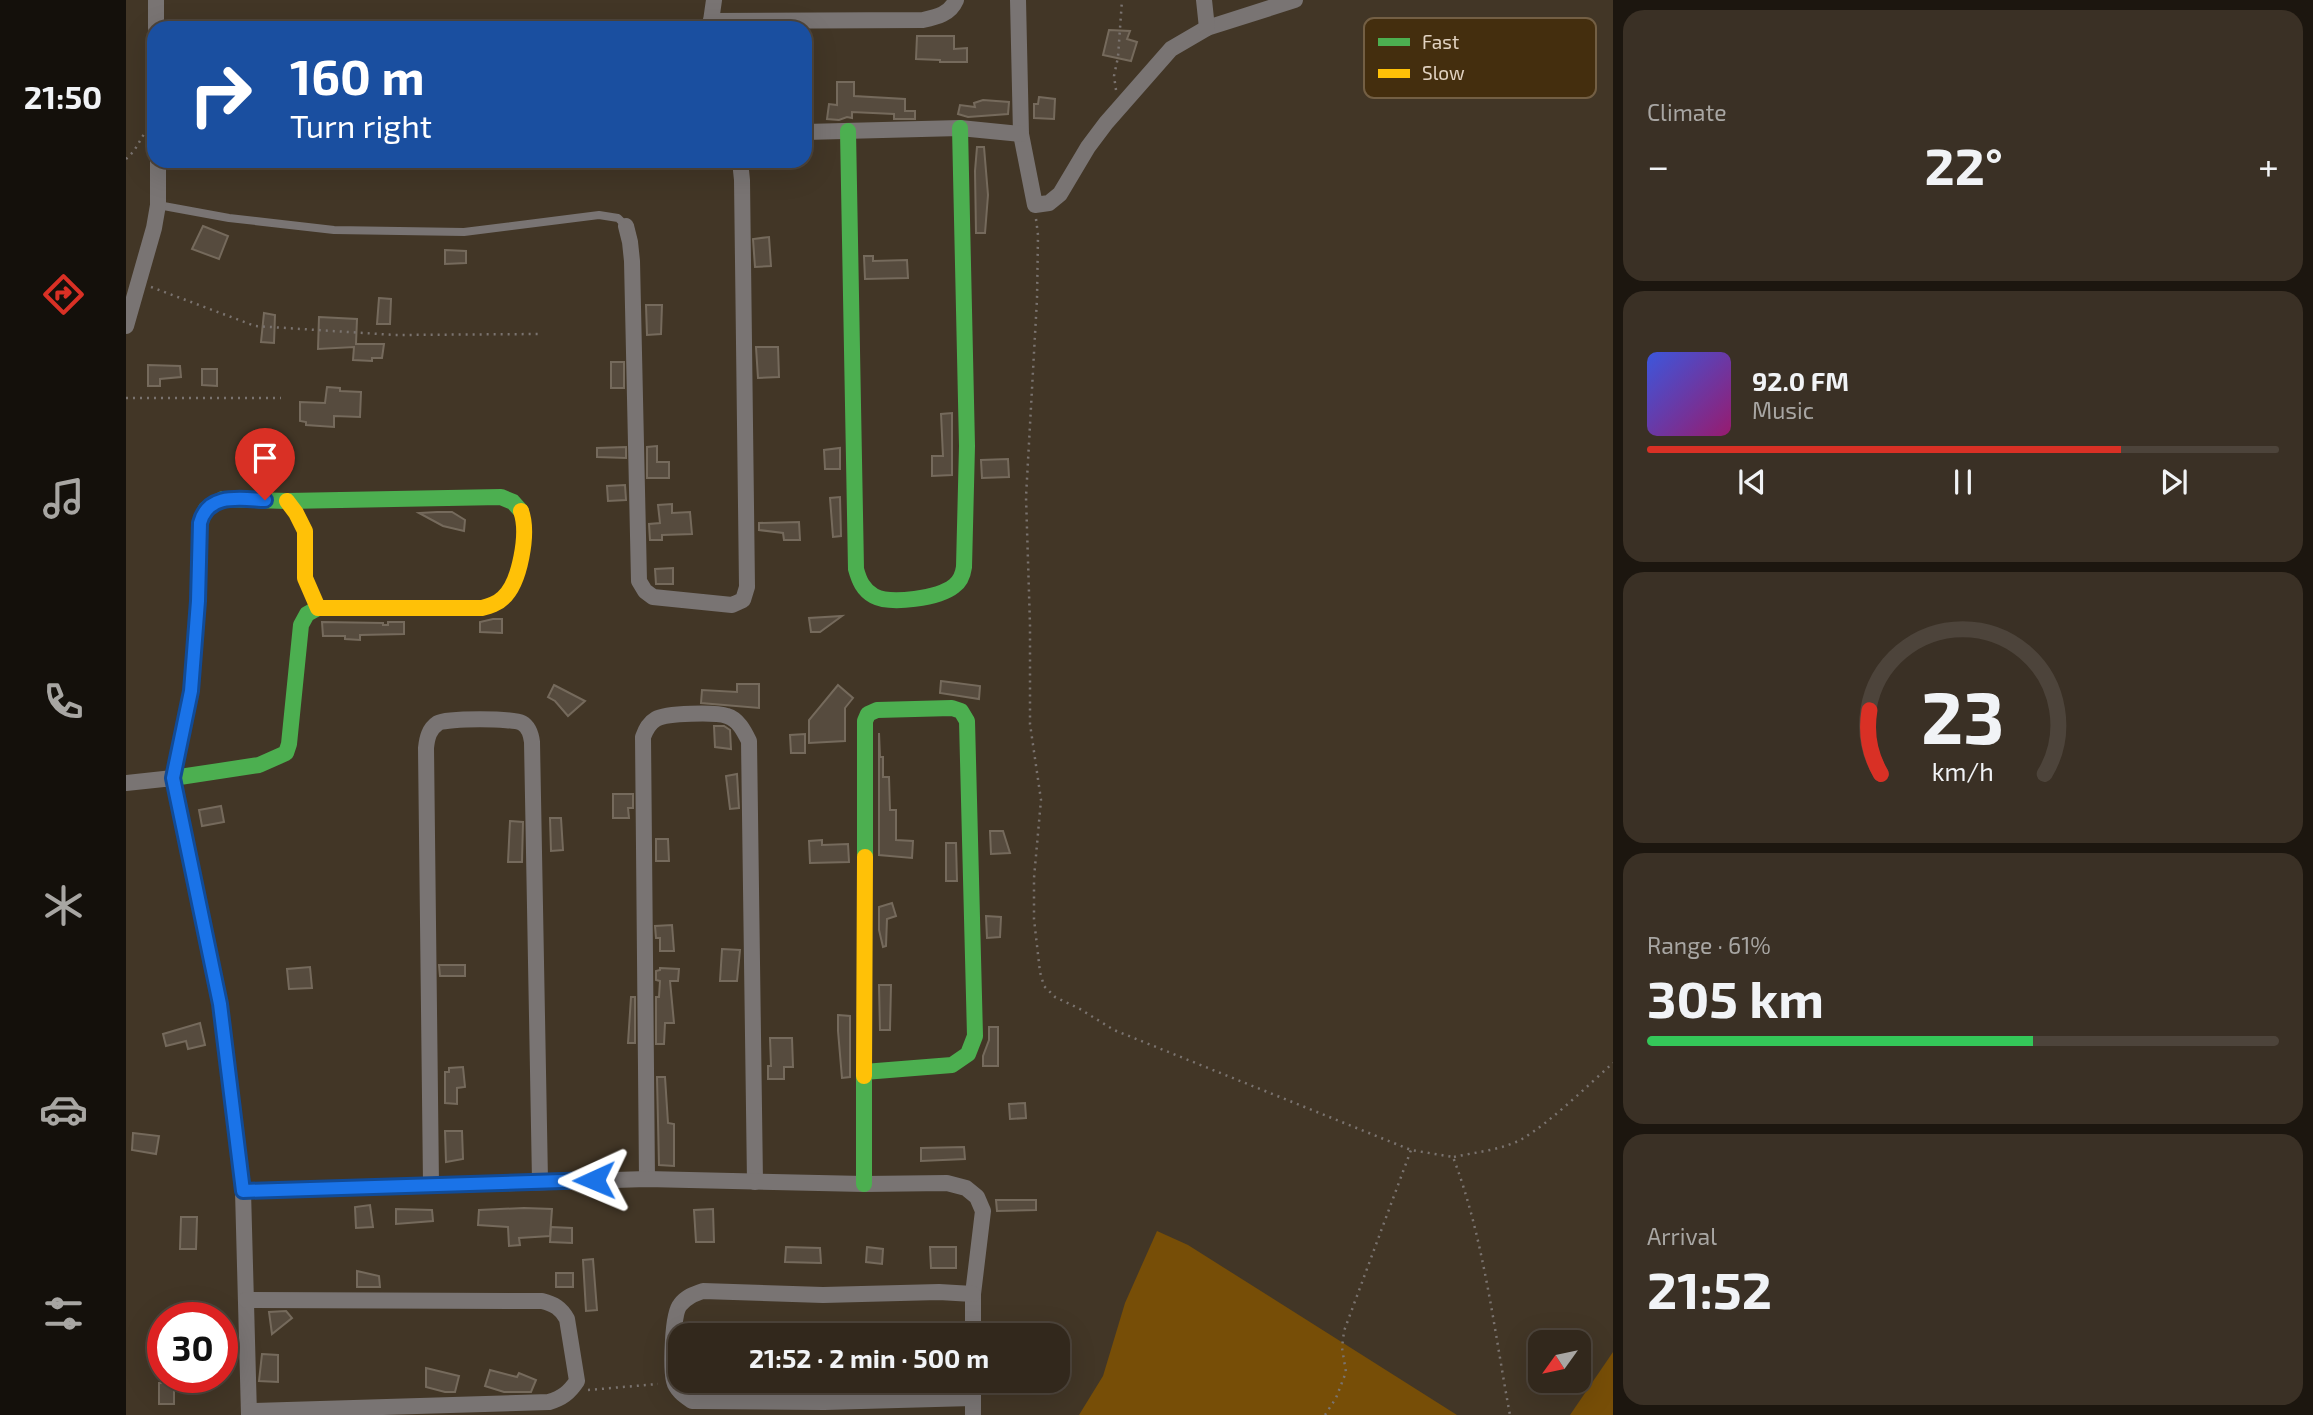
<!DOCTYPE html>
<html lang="en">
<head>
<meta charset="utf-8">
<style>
  :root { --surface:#32281c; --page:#3a3025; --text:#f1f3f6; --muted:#a8a6a3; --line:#4d443b; --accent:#d93025 }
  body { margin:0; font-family:"Exo 2",sans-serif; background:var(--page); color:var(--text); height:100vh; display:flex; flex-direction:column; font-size:26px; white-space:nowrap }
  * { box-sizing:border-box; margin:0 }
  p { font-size:23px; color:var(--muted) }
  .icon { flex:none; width:38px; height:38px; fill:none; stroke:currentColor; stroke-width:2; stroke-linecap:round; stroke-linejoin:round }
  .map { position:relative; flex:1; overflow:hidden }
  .panel { display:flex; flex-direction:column; gap:10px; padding:10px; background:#1c160f; width:700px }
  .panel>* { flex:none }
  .guide { position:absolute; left:21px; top:21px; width:665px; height:147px; border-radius:21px; box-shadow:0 7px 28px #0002,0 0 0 2px var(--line); background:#1a4fa0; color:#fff; overflow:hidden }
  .needle { width:46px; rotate:237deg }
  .fabs { position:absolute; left:1402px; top:1330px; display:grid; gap:14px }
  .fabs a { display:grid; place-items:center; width:63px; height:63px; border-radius:14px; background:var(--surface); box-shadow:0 7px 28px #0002,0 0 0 2px var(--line); font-size:35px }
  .speed { position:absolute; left:21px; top:1302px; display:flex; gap:14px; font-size:35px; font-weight:700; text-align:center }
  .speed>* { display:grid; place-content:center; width:91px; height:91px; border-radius:50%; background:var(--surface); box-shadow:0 7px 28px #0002,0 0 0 2px var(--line); line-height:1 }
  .speed .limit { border:10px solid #d22; background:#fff; color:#111 }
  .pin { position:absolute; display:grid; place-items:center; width:60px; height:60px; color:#fff; margin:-72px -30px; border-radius:50% 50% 50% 0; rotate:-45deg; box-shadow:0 0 7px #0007 }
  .pin .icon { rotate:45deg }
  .me { position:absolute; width:77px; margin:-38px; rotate:269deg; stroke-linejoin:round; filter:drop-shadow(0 0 5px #0008) }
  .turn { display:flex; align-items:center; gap:24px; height:147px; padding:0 28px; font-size:32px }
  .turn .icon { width:91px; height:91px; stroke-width:2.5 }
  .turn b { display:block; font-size:49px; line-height:60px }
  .big { font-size:52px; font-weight:700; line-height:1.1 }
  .panel .widget { flex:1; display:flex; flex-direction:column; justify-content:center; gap:10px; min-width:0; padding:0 24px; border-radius:21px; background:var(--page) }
  .panel .dial { align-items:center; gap:0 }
  .dial svg { height:182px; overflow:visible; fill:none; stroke:var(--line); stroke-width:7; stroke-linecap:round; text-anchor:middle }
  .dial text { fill:var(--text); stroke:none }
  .song { display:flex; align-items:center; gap:21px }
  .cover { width:84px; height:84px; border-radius:10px; background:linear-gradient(135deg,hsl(230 70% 55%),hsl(320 70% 35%)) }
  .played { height:7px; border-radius:4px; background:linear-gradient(90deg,var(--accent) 75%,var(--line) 75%) }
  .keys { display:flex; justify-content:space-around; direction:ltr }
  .heat { display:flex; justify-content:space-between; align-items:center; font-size:38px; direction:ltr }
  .charge { height:10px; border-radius:5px; background:linear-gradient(90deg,#34c759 61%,var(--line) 0) }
  .trip { position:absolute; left:542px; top:1323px; width:402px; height:70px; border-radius:21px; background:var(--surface); box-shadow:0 7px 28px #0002,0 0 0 2px var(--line); font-weight:700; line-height:70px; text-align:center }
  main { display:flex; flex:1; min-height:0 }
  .tabs { display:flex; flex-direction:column; width:126px; justify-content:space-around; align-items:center; background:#14100b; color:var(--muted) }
  .tabs .icon { width:49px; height:49px }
  .tabs .on { color:var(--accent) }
  .tabs b { font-size:32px; color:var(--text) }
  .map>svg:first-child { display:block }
</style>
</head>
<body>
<main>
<nav class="tabs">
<b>21:50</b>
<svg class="icon on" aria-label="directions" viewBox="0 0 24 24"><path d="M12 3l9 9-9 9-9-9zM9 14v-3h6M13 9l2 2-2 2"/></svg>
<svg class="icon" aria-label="music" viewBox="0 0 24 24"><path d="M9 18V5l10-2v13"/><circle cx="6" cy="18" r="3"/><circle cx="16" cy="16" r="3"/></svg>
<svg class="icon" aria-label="phone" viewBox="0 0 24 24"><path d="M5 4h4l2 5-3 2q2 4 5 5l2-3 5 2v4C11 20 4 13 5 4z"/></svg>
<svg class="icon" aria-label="climate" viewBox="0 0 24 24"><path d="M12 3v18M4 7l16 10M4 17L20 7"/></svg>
<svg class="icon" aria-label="car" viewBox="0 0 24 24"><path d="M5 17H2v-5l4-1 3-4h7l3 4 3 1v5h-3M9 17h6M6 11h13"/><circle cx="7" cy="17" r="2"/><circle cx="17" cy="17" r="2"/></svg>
<svg class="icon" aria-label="filters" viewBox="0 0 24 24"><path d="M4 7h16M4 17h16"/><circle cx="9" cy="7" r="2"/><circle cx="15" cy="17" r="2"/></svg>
</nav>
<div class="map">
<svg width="1487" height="1415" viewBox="0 0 1487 1415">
  <rect width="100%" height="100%" fill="#423626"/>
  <g fill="#774e07">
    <polygon points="1031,1231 1062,1245 1331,1415 953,1415 977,1376 999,1303"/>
    <polygon points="1487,1352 1487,1415 1444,1415"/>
  </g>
  <g fill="#564b3e" stroke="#756a5c" stroke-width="2">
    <polygon points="983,30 1004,31 1001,39 1011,42 1005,61 977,55"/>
    <polygon points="791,36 828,36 828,49 841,48 841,62 814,62 814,60 790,59"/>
    <polygon points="711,82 728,82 728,96 779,99 779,111 789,111 789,119 768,119 768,114 726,112 726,118 721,117 713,120 701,119 703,104 711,105"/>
    <polygon points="913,97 929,99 928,119 908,118 908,104 912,104"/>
    <polygon points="857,100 883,102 882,114 842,117 832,114 834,105 849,107 848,103"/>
    <polygon points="851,147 858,147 862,195 859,233 850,233 849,171"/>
    <polygon points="77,226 102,236 93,259 66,249"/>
    <polygon points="643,237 645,266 629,267 627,239"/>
    <polygon points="319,250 340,251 340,263 319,264"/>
    <polygon points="738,256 747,256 747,261 781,260 782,278 739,279"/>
    <polygon points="253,298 265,299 264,324 251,324"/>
    <polygon points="520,305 536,305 535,334 521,335"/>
    <polygon points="138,313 149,315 148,343 135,342"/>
    <polygon points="193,317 231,319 230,344 258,344 256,358 246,358 246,361 227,360 228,347 192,349"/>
    <polygon points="630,347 652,347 653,377 632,378"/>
    <rect x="485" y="362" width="13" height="26"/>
    <polygon points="22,365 54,366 55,377 34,379 34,386 22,386"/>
    <polygon points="76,369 91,369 91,386 76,385"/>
    <polygon points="201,387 214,388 214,391 235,392 234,417 208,416 208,427 180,425 180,422 174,421 174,402 199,403"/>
    <polygon points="826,413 826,475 806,476 806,456 817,456 815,414"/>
    <polygon points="531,446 531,462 543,462 543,478 521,478 521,447"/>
    <polygon points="500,447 500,458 471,457 471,448"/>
    <polygon points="714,448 714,469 699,469 698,450"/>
    <polygon points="882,459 883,477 856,478 855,460"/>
    <polygon points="499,485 500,500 482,501 481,486"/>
    <polygon points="714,497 715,536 707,537 704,498"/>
    <polygon points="546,504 546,513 564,512 566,534 536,535 536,540 524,540 523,524 534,523 532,505"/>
    <polygon points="311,512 326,512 339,520 338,531 317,526 293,513"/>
    <polygon points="673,522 674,540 658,540 657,533 633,530 633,523"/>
    <polygon points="547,568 547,584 530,584 529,569"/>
    <polygon points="716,616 694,632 685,632 683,618"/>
    <polygon points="367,619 376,619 376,633 354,632 354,622"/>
    <polygon points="196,622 257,623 257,625 262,625 262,622 278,622 278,634 234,635 234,640 219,639 219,636 197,636"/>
    <polygon points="815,681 854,686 853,699 814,693"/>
    <polygon points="611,684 633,684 633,708 575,703 576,690 611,692"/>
    <polygon points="428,685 459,701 442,716 429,701 422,697"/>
    <polygon points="712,685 727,698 719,708 719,741 683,743 683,720"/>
    <polygon points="588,726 598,726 604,730 605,749 589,747"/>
    <polygon points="753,733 754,757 757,757 757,777 763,777 764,810 770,810 770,840 787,841 786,858 753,855"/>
    <polygon points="679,734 679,753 665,753 664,735"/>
    <polygon points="611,774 613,808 604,809 600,776"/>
    <polygon points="487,794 507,794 507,808 502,808 503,818 487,818"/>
    <polygon points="95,806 98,822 76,826 73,810"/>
    <polygon points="424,818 435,818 437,850 425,851"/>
    <polygon points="384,821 397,822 396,862 382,862"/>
    <polygon points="864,831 877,831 884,853 865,854"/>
    <polygon points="530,839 542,839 543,861 530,861"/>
    <polygon points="696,840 696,845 722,844 723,862 684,863 683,841"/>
    <polygon points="820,843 830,843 831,881 820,881"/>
    <polygon points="766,903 770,916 761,919 760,946 757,947 753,930 753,907"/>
    <polygon points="860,916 875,917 874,937 861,938"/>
    <polygon points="546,925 548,951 534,951 534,938 530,938 529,926"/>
    <polygon points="596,949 614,950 611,981 594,981"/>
    <polygon points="313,965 339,965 339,976 314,976"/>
    <polygon points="184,967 186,988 163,989 161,969"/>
    <polygon points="534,968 553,969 552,981 544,981 548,1023 539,1023 538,1044 530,1044 530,997 533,997 534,981 530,980 530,971 534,970"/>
    <polygon points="753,985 765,985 764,1030 754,1030"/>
    <polygon points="505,997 509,997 509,1043 502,1043"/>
    <polygon points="712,1015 724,1016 724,1077 716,1078 712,1031"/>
    <polygon points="74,1023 79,1045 62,1049 60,1041 40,1046 37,1034"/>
    <polygon points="863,1027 872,1027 872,1066 857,1066 857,1056 863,1040"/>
    <polygon points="644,1038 666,1038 667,1067 658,1067 658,1079 642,1079 642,1066 645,1066"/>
    <polygon points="337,1067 339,1087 331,1088 331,1104 319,1103 319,1072 323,1072 323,1068"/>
    <polygon points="531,1077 539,1077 542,1123 548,1124 548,1166 533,1165"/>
    <polygon points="899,1103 900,1118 884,1119 883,1104"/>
    <polygon points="319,1131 336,1131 337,1159 320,1162"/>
    <polygon points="7,1133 33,1136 30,1154 6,1150"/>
    <polygon points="838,1147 839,1159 795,1161 795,1148"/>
    <polygon points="870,1200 910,1200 910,1210 871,1211"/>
    <polygon points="244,1205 247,1227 230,1228 229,1207"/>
    <polygon points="398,1208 426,1209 424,1236 393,1238 394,1245 383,1246 382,1227 352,1225 353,1210"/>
    <polygon points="270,1209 306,1210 307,1221 270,1224"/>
    <polygon points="587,1209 588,1242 570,1242 568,1210"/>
    <polygon points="55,1217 71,1217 70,1249 54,1249"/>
    <polygon points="425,1227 446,1228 446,1243 424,1242"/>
    <polygon points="660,1247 694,1248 695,1263 659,1262"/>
    <polygon points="741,1247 757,1249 756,1264 740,1262"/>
    <polygon points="804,1247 830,1247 830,1268 805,1268"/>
    <polygon points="467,1259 471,1310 460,1311 457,1260"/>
    <polygon points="231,1271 253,1276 254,1287 231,1287"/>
    <rect x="430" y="1273" width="17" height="14"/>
    <polygon points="160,1311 166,1318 146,1334 143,1312"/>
    <polygon points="136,1354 152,1355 152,1382 133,1381"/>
    <polygon points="300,1368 333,1376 329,1392 319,1392 300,1387"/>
    <polygon points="364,1370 391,1377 393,1373 410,1380 405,1392 378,1392 359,1386"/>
    <rect x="33" y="1383" width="15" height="21"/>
  </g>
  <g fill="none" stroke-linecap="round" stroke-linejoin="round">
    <g stroke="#7a736f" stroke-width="2.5" stroke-dasharray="2 5" stroke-linecap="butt">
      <polyline points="990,90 988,76 992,57 996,0"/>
      <polyline points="0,159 8,151 28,117"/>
      <path d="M 910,219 L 912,235 L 911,299 L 900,497 L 904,625 L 904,724 L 915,800 L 908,878 L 908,919 L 914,972 L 918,986 L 929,997 L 954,1009 L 988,1030 L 1285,1150 L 1327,1157 C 1358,1238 1368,1330 1384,1415"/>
      <polyline points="25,287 129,326 269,335 414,334"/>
      <polyline points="0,398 155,398"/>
      <path d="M 1328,1157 C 1350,1152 1376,1150 1396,1139 C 1426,1121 1460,1087 1487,1063"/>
      <polyline points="462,1390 532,1384"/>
      <polyline points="1199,1415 1210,1398 1220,1372 1216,1348 1218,1331 1285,1150"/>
    </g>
    <polyline stroke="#797473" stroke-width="8" points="32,205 103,218 208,230 338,232 473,215 492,218 500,226"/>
    <g stroke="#797473" stroke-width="16">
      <polyline points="892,0 895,134 909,205 923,203 934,194 962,147 980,123 1045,49 1081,28 1169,0"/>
      <polyline points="1078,0 1081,28"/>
      <path d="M 585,21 L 797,20 C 811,17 824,14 830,0"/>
      <polyline points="30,28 30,0"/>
      <polyline points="584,28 588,0"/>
      <polyline points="679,132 834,128 895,134"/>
      <polyline points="500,226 504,242 506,261 513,581 519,591 527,597 606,605 617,600 621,587 616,180 614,161"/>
      <polyline points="0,326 28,228 32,205 32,161"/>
      <polyline points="0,783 47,778 94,1004 117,1191 123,1415"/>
      <path d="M 521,1179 L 517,737 C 520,729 523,723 530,719 C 540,713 590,712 601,716 C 612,719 618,731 623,741 L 629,1182"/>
      <path d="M 305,1184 L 300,748 C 301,738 303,729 312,723 C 321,718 387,718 396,723 C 403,727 405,734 406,742 L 414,1181"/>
      <polyline points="117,1191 521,1179 738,1184 821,1183 840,1188 851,1197 857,1211 847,1294 847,1335"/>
      <path d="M 120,1300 L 416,1301 C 428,1304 435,1308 441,1319 L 451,1381 C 443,1393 436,1398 423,1402 L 124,1411"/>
      <path d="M 847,1398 L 698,1402 L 566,1401 C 559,1396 550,1390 548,1381 C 545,1369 546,1314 554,1305 C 560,1297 568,1294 577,1291 L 697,1295 L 813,1292 L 847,1294"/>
      <polyline points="847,1415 847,1381"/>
    </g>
    <g stroke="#4caf50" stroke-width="16">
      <path d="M 722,131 L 730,569 C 733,580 737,590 748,596 C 765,605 813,598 828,586 C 835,581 837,574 838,567 L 841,446 L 834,128"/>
      <polyline points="192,608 181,614 175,625 163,744 160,753 133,765 47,778 65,691 72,601 74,523 80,509 97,499 161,501 375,497 387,502 395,511"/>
      <polyline points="738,1072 826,1065 842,1054 849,1036 841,721 835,711 826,708 751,710 742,714 739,721 739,857"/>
      <polyline points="738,1184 738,1076"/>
    </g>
    <g stroke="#ffc107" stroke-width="16">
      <path d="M 161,501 L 170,513 L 179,531 L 179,578 L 192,608 L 356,608 C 364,606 371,604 377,598 C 394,583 403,533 395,511"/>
      <polyline points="738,1076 739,857"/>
    </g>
  </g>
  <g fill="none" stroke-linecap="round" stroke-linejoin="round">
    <defs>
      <path id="route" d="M 139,500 C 115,499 82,492 74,523 L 72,601 L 65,691 L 47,778 L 94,1004 L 117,1191 L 468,1180"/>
    </defs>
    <use href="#route" stroke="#114b97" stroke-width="18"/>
    <use href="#route" stroke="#1a73e8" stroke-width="12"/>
  </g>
  <rect x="1238" y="18" width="232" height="80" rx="10" fill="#442e0e" stroke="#735f44" stroke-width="2"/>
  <rect x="1252" y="38" width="32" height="8" fill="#4caf50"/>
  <rect x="1252" y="69" width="32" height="9" fill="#ffc107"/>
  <g font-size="19" fill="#e1d2c1">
    <text x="1296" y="49">Fast</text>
    <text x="1296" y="80">Slow</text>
  </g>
</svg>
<div class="fabs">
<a><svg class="needle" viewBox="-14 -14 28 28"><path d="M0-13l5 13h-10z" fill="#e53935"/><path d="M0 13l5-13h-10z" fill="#a8a6a3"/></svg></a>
</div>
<div class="speed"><div class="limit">30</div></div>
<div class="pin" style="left:139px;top:500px;background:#d93025"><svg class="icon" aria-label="arrive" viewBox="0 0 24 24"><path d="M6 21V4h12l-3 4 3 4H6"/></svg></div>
<svg class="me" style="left:468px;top:1180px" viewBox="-20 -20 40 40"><path d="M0-17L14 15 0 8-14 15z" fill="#1a73e8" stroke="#fff" stroke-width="4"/></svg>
<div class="trip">21:52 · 2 min · 500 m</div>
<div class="guide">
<div class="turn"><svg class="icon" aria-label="right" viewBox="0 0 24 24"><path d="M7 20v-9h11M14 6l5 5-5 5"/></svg><div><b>160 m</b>Turn right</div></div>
</div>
</div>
<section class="panel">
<div class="widget"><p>Climate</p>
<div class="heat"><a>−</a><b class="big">22°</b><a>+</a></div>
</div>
<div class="widget">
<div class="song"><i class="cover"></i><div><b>92.0 FM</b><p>Music</p></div></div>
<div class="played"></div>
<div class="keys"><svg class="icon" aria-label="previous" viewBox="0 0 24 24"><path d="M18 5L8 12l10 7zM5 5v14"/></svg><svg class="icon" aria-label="pause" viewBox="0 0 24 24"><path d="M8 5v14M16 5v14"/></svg><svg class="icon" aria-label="next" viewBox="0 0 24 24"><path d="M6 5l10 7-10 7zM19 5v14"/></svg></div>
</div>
<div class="widget dial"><svg viewBox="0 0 100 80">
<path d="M14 69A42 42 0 1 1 86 69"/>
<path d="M14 69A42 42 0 0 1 9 41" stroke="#d93025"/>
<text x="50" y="56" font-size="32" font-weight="700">23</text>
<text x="50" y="72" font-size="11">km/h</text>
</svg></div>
<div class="widget"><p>Range · 61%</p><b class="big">305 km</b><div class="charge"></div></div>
<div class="widget"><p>Arrival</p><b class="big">21:52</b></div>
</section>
</main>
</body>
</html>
